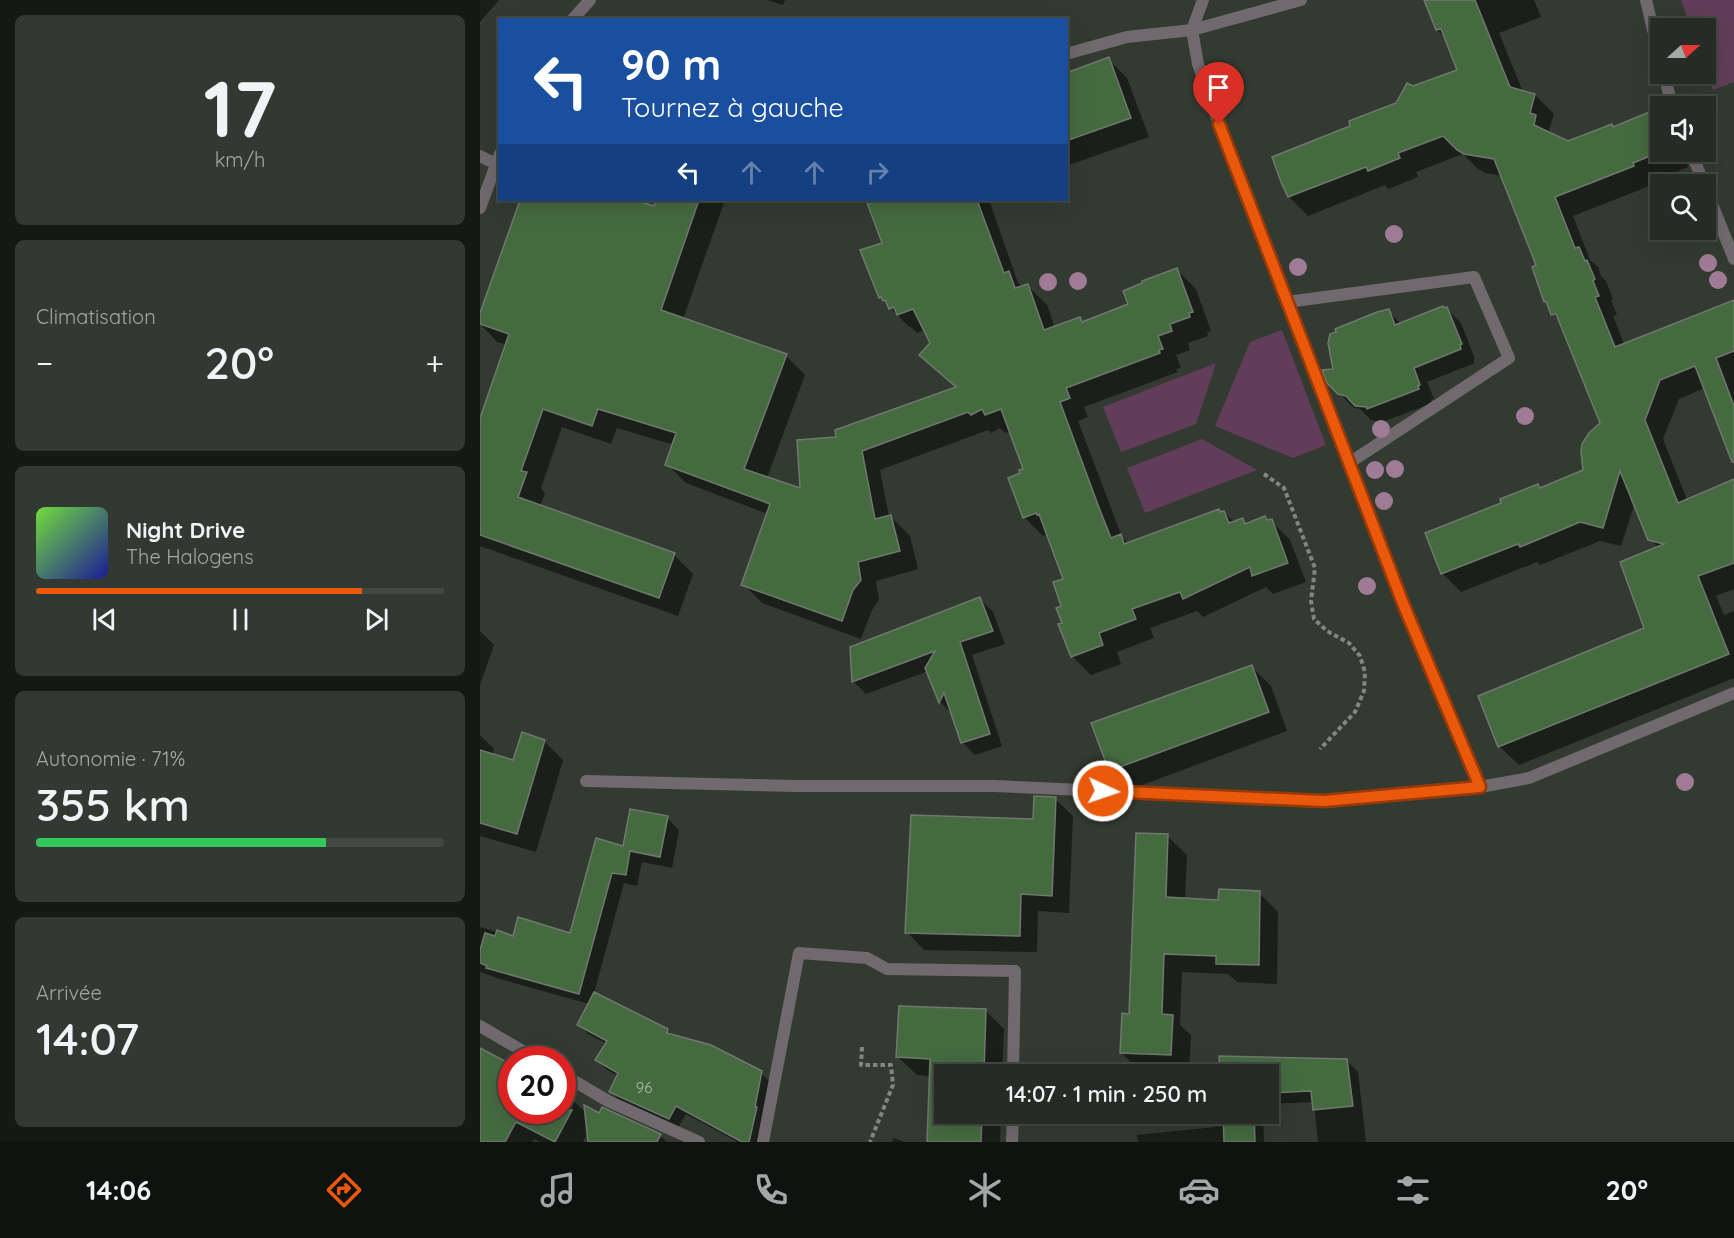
<!DOCTYPE html>
<html lang="fr">
<head>
<meta charset="utf-8">
<style>
  :root { --surface:#262c25; --page:#323832; --text:#f1f3f6; --muted:#a4a7a7; --line:#424842; --accent:#ea580c }
  body { margin:0; font-family:Quicksand,sans-serif; background:var(--page); color:var(--text); height:100vh; display:flex; flex-direction:column; font-size:22px; white-space:nowrap }
  * { box-sizing:border-box; margin:0 }
  p { font-size:20px; color:var(--muted) }
  .icon { flex:none; width:33px; height:33px; fill:none; stroke:currentColor; stroke-width:2; stroke-linecap:round; stroke-linejoin:round }
  .map { position:relative; flex:1; overflow:hidden }
  .panel { display:flex; flex-direction:column; gap:15px; padding:15px; background:#151814; width:480px }
  .panel>* { flex:none }
  .banner { position:absolute; left:18px; top:18px; width:570px; height:183px; border-radius:0px; box-shadow:0 6px 24px #0002,0 0 0 2px var(--line); background:#1a4fa0; color:#fff; overflow:hidden }
  .needle { width:39px; rotate:69deg }
  .tools { position:absolute; left:1170px; top:18px; display:grid; gap:12px }
  .tools a { display:grid; place-items:center; width:66px; height:66px; border-radius:0px; background:var(--surface); box-shadow:0 6px 24px #0002,0 0 0 2px var(--line); font-size:30px }
  .speed { position:absolute; left:18px; top:1046px; display:flex; gap:12px; font-size:30px; font-weight:700; text-align:center }
  .speed>* { display:grid; place-content:center; width:78px; height:78px; border-radius:50%; background:var(--surface); box-shadow:0 6px 24px #0002,0 0 0 2px var(--line); line-height:1 }
  .speed .limit { border:9px solid #d22; background:#fff; color:#111 }
  .pin { position:absolute; display:grid; place-items:center; width:51px; height:51px; color:#fff; margin:-62px -26px; border-radius:50% 50% 50% 0; rotate:-45deg; box-shadow:0 0 6px #0007 }
  .pin .icon { rotate:45deg }
  .me { position:absolute; width:66px; margin:-33px; rotate:93deg; stroke-linejoin:round; filter:drop-shadow(0 0 4px #0008) }
  .turn { display:flex; align-items:center; gap:21px; height:126px; padding:0 24px; font-size:27px }
  .turn .icon { width:78px; height:78px; stroke-width:2.5 }
  .turn b { display:block; font-size:42px; line-height:51px }
  .lanes { display:flex; align-items:center; height:57px; padding:0 24px; background:#0003; justify-content:center; gap:30px; direction:ltr }
  .lanes .off { opacity:.35 }
  .big { font-size:45px; font-weight:600; line-height:1.1 }
  .panel .card { flex:1; display:flex; flex-direction:column; justify-content:center; gap:9px; min-width:0; padding:0 21px; border-radius:9px; background:var(--page) }
  .panel .dial { align-items:center; gap:0 }
  .dial b { font-size:78px; line-height:1 }
  .song { display:flex; align-items:center; gap:18px }
  .cover { width:72px; height:72px; border-radius:9px; background:linear-gradient(135deg,hsl(100 70% 55%),hsl(240 70% 35%)) }
  .played { height:6px; border-radius:3px; background:linear-gradient(90deg,var(--accent) 80%,var(--line) 80%) }
  .keys { display:flex; justify-content:space-around; direction:ltr }
  .heat { display:flex; justify-content:space-between; align-items:center; font-size:33px; direction:ltr }
  .charge { height:9px; border-radius:4px; background:linear-gradient(90deg,#34c759 71%,var(--line) 0) }
  .trip { position:absolute; left:454px; top:1064px; width:345px; height:60px; border-radius:0px; background:var(--surface); box-shadow:0 6px 24px #0002,0 0 0 2px var(--line); font-weight:600; line-height:60px; text-align:center }
  .menu { display:flex; height:96px; justify-content:space-around; align-items:center; background:#0f120f; color:var(--muted) }
  .menu .icon { width:42px; height:42px }
  .menu .selected { color:var(--accent) }
  .menu b { font-size:27px; color:var(--text) }
  main { display:flex; flex:1; min-height:0 }
  .map>svg:first-child { display:block }
</style>
</head>
<body>
<main>
<section class="panel">
<div class="card dial"><b>17</b><p>km/h</p></div>
<div class="card"><p>Climatisation</p>
<div class="heat"><a>−</a><b class="big">20°</b><a>+</a></div>
</div>
<div class="card">
<div class="song"><i class="cover"></i><div><b>Night Drive</b><p>The Halogens</p></div></div>
<div class="played"></div>
<div class="keys"><svg class="icon" aria-label="previous" viewBox="0 0 24 24"><path d="M18 5L8 12l10 7zM5 5v14"/></svg><svg class="icon" aria-label="pause" viewBox="0 0 24 24"><path d="M8 5v14M16 5v14"/></svg><svg class="icon" aria-label="next" viewBox="0 0 24 24"><path d="M6 5l10 7-10 7zM19 5v14"/></svg></div>
</div>
<div class="card"><p>Autonomie · 71%</p><b class="big">355 km</b><div class="charge"></div></div>
<div class="card"><p>Arrivée</p><b class="big">14:07</b></div>
</section>
<div class="map">
<svg width="1254" height="1142" viewBox="0 0 1254 1142">
  <rect width="100%" height="100%" fill="#323a31"/>
  <g fill="#623d59">
    <polygon points="1201,0 1254,0 1254,82 1233,90 1226,69 1226,28 1211,28"/>
    <polygon points="802,330 846,445 813,458 735,426 770,342"/>
    <polygon points="736,363 716,424 641,452 623,407"/>
    <polygon points="722,439 777,470 665,513 647,468"/>
  </g>
  <g fill="#0007">
    <polygon points="0,0 19,0 0,22"/>
    <polygon points="287,0 305,0 303,5"/>
    <polygon points="945,0 1054,0 1061,17 1019,33 1043,92 1055,95 1074,114 1069,130 1074,135 1088,142 1132,125 1134,128 1174,112 1180,118 1180,152 1202,152 1208,167 1171,182 1172,185 1093,216 1110,260 1118,267 1121,276 1126,281 1133,299 1131,300 1137,315 1133,316 1144,344 1254,302 1254,462 1225,388 1199,399 1183,439 1207,500 1254,480 1254,589 1236,596 1244,615 1254,611 1254,678 1039,765 1020,747 1000,697 1166,628 1178,547 1170,539 1155,503 1141,546 1120,541 1060,565 1057,562 981,592 962,573 947,534 1023,504 1058,485 1061,489 1105,471 1122,424 1082,324 1073,314 1069,305 1065,301 1058,266 1022,176 1005,173 998,169 983,154 936,172 938,177 908,189 905,185 828,216 809,197 872,127 917,104 933,88 979,71 966,39 957,30"/>
    <polygon points="628,59 647,78 669,137 586,166 586,74"/>
    <polygon points="42,200 151,200 175,208 178,200 245,200 203,319 306,356 325,375 287,478 322,490 357,438 477,388 441,355 452,343 445,330 437,333 431,327 429,327 400,297 404,244 388,200 509,200 538,283 543,287 548,286 567,305 575,328 599,319 603,323 650,305 697,270 716,289 731,331 727,332 728,336 708,343 710,350 696,355 701,368 696,369 698,372 604,407 608,417 598,421 642,537 649,544 744,512 754,522 762,519 767,524 785,518 788,521 791,521 810,540 826,582 793,594 786,587 723,617 717,611 670,628 674,638 637,652 641,664 611,675 592,656 584,624 585,579 568,534 563,536 544,517 545,470 531,431 525,433 520,428 511,433 508,430 400,470 409,517 411,517 430,536 438,569 396,581 399,600 392,610 381,639 282,603 263,584 288,514 206,483 187,464 194,445 137,428 131,444 82,427 61,488 65,493 60,507 194,555 213,574 198,616 0,546 0,422 27,345 17,342 0,324 0,318"/>
    <polygon points="967,309 981,323 995,359 993,360 995,363 947,382 954,399 951,400 952,403 903,422 891,420 880,409 874,408 859,393 855,370 908,311 921,324"/>
    <polygon points="500,599 513,612 525,644 492,655 522,746 495,755 482,742 472,714 460,702 448,671 386,694 373,681"/>
    <polygon points="0,631 14,645 0,685"/>
    <polygon points="772,667 791,686 807,731 649,790 630,771"/>
    <polygon points="0,735 14,749 12,755 34,762 64,741 83,760 56,852 0,836"/>
    <polygon points="575,799 593,816 589,913 558,911 557,952 444,950 427,932 554,820"/>
    <polygon points="187,818 199,830 192,868 162,862 157,886 144,883 114,993 187,1030 194,1037 281,1073 290,1082 280,1142 258,1142 206,1114 198,1128 140,1101 131,1092 138,1076 126,1069 117,1060 127,1044 108,1034 99,1024 109,1004 20,979 0,972 0,927 34,937 91,935 145,848"/>
    <polygon points="687,836 707,855 705,900 740,901 779,893 798,912 797,984 757,982 748,974 702,972 700,1025 711,1035 709,1073 660,1072 641,1052 651,1015"/>
    <polygon points="506,1011 524,1029 522,1074 465,1074 465,1113 521,1113 520,1142 449,1142 451,1076 437,1075 418,1057"/>
    <polygon points="0,1050 32,1110 82,1110 82,1095 96,1103 106,1113 120,1115 180,1135 187,1142 115,1142 107,1134 103,1142 60,1142 54,1139 53,1142 0,1142"/>
    <polygon points="867,1061 878,1072 886,1142 838,1142 834,1102 789,1104 789,1074 742,1074"/>
    <polygon points="744,1113 783,1113 784,1142 658,1142 657,1135 745,1126"/>
    <polygon points="414,1138 424,1142 412,1142"/>
  </g>
  <g fill="#456a40" stroke="#6f796e" stroke-width="1.5">
    <polygon points="944,0 995,0 1030,87 1055,94 1050,113 1056,115 1054,125 1088,141 1132,124 1133,127 1174,110 1180,125 1180,152 1153,163 1154,166 1075,197 1095,248 1099,247 1105,261 1107,260 1115,279 1113,281 1119,296 1115,297 1135,347 1254,300 1254,351 1236,358 1254,406 1254,462 1252,462 1215,366 1180,380 1165,420 1198,503 1254,479 1254,563 1218,576 1249,654 1018,747 998,696 1164,628 1140,562 1184,544 1168,540 1140,471 1123,528 1100,522 1040,547 1038,544 961,574 945,533 1021,503 1020,499 1058,484 1060,488 1103,470 1101,452 1102,444 1109,433 1120,423 1076,314 1071,315 1066,301 1064,302 1052,267 1056,265 1014,159 984,154 977,150 963,136 918,153 920,158 888,171 886,167 808,197 801,182 792,157 870,126 869,121 916,103 927,83 933,86 977,70 961,29 956,30"/>
    <polygon points="629,57 651,118 586,141 586,73"/>
    <polygon points="40,200 155,200 174,206 176,200 219,200 181,310 307,354 264,469 320,488 317,440 356,437 355,430 476,387 439,355 450,343 433,309 417,315 414,307 409,309 405,300 403,301 401,297 399,298 380,250 402,243 386,200 497,200 524,273 529,271 535,288 548,284 564,330 600,317 602,322 648,304 643,291 662,283 662,281 697,268 713,312 709,313 710,317 690,324 692,331 678,336 683,349 679,350 680,353 586,388 590,398 580,402 618,505 631,538 641,534 644,544 739,509 740,512 744,511 749,523 763,518 765,524 785,516 787,520 792,519 808,563 772,576 770,567 703,599 700,592 652,609 656,619 619,633 623,645 591,657 578,624 582,623 576,608 581,606 573,582 583,579 559,514 557,515 556,513 543,518 528,478 540,473 539,470 543,469 521,409 505,415 502,409 491,415 488,412 382,451 395,519 411,515 420,551 378,562 381,580 373,590 362,621 261,585 290,504 185,465 196,433 118,409 112,426 63,409 41,471 47,472 38,497 195,553 179,598 0,535 0,418 29,334 0,324 0,313"/>
    <polygon points="963,306 964,308 967,307 982,344 980,345 981,349 934,368 940,385 938,386 939,389 887,409 887,407 875,406 866,396 858,394 847,383 842,370 853,369 848,343 850,334 856,332 855,329 897,312 909,309 915,325"/>
    <polygon points="500,597 513,631 480,642 510,734 481,743 464,693 459,703 445,668 455,651 372,682 370,647"/>
    <polygon points="772,665 789,712 629,771 611,723"/>
    <polygon points="42,732 65,740 37,834 0,823 0,750 33,760"/>
    <polygon points="554,796 576,797 572,896 541,894 540,936 425,933 431,815 553,819"/>
    <polygon points="150,809 188,816 180,857 150,851 146,875 132,873 99,994 6,968 7,966 0,963 0,950 5,933 15,936 17,930 33,936 38,917 90,933 116,838 143,846"/>
    <polygon points="656,833 688,834 686,897 738,900 739,889 780,891 779,965 736,964 736,956 684,954 682,1014 693,1015 691,1055 640,1053 642,1013 649,1014"/>
    <polygon points="114,992 188,1029 187,1033 231,1045 282,1071 275,1107 277,1107 269,1142 262,1142 196,1106 189,1119 129,1092 138,1073 115,1060 127,1041 97,1025"/>
    <polygon points="419,1006 506,1009 504,1074 465,1074 465,1113 502,1113 501,1142 447,1142 450,1059 416,1057"/>
    <polygon points="0,1048 32,1065 32,1110 92,1110 75,1142 36,1122 25,1142 0,1142"/>
    <polygon points="739,1056 867,1059 873,1106 833,1110 831,1091 789,1093 789,1074 740,1074"/>
    <polygon points="104,1105 119,1113 122,1107 181,1134 177,1142 108,1142"/>
    <polygon points="743,1113 774,1113 775,1142 744,1142"/>
  </g>
  <g fill="none" stroke-linecap="round" stroke-linejoin="round">
    <g stroke="#80877f" stroke-width="4" stroke-dasharray="4.5 3" stroke-linecap="butt">
      <polyline points="784,474 804,488 835,568 831,601 834,619 847,631 869,643 880,656 885,672 884,691 875,712 840,749"/>
      <polyline points="382,1047 381,1065 411,1065 413,1085 390,1142"/>
    </g>
    <g stroke="#706a6e" stroke-width="12">
      <polyline points="723,0 712,30 718,64 739,124 924,606 1000,787 1049,778 1254,693"/>
      <polyline points="586,54 647,37 712,30 821,0"/>
      <polyline points="807,302 994,277 1029,358 869,463"/>
      <polyline points="106,781 317,786 514,786 844,801 1000,787"/>
      <polyline points="283,1142 319,953 387,958 407,969 535,971 533,1074"/>
      <polyline points="532,1142 533,1113"/>
    </g>
    <g stroke="#706a6e" stroke-width="12">
      <polyline points="0,156 16,164"/>
      <polyline points="0,1026 56,1059"/>
      <polyline points="82,1074 128,1101 219,1142"/>
    </g>
    <g stroke="#706a6e" stroke-width="12">
      <polyline points="1166,0 1180,59"/>
      <polyline points="92,20 110,0"/>
      <polyline points="1184,74 1192,106"/>
      <polyline points="1211,152 1224,184"/>
      <polyline points="1226,189 1254,259"/>
      <polyline points="0,208 20,154"/>
    </g>
  </g>
  <g fill="#9f7b95">
    <circle cx="914" cy="234" r="9"/>
    <circle cx="1228" cy="263" r="9"/>
    <circle cx="818" cy="267" r="9"/>
    <circle cx="1238" cy="280" r="9"/>
    <circle cx="598" cy="281" r="9"/>
    <circle cx="568" cy="282" r="9"/>
    <circle cx="1045" cy="416" r="9"/>
    <circle cx="901" cy="429" r="9"/>
    <circle cx="915" cy="469" r="9"/>
    <circle cx="895" cy="470" r="9"/>
    <circle cx="904" cy="501" r="9"/>
    <circle cx="887" cy="586" r="9"/>
    <circle cx="1205" cy="782" r="9"/>
  </g>
  <g fill="none" stroke-linecap="round" stroke-linejoin="round">
    <defs>
      <polyline id="route" points="623,791 844,801 1000,787 924,606 739,124"/>
    </defs>
    <use href="#route" stroke="#983908" stroke-width="15"/>
    <use href="#route" stroke="#ea580c" stroke-width="10"/>
  </g>
  <g text-anchor="middle" dominant-baseline="central" stroke-width="4.5" stroke-linejoin="round" paint-order="stroke">
    <g font-size="15" fill="#b0bdae">
      <text x="164" y="1087">96</text>
    </g>
  </g>
</svg>
<div class="tools">
<a><svg class="needle" viewBox="-14 -14 28 28"><path d="M0-13l5 13h-10z" fill="#e53935"/><path d="M0 13l5-13h-10z" fill="#a4a7a7"/></svg></a>
<a><svg class="icon" aria-label="sound" viewBox="0 0 24 24"><path d="M4 9h4l5-4v14l-5-4H4zM17 9q2 3 0 6"/></svg></a>
<a><svg class="icon" aria-label="search" viewBox="0 0 24 24"><circle cx="10" cy="10" r="6"/><path d="M15 15l6 6"/></svg></a>
</div>
<div class="speed"><div class="limit">20</div></div>
<div class="pin" style="left:739px;top:124px;background:#d93025"><svg class="icon" aria-label="arrive" viewBox="0 0 24 24"><path d="M6 21V4h12l-3 4 3 4H6"/></svg></div>
<svg class="me" style="left:623px;top:791px" viewBox="-20 -20 40 40"><circle r="17" fill="#ea580c" stroke="#fff" stroke-width="3"/><path d="M0-11L8 9 0 5-8 9z" fill="#fff"/></svg>
<div class="trip">14:07 · 1 min · 250 m</div>
<div class="banner">
<div class="turn"><svg class="icon" aria-label="left" viewBox="0 0 24 24"><path d="M17 20v-9H6M10 6l-5 5 5 5"/></svg><div><b>90 m</b>Tournez à gauche</div></div>
<div class="lanes"><svg class="icon" aria-label="left" viewBox="0 0 24 24"><path d="M17 20v-9H6M10 6l-5 5 5 5"/></svg><svg class="icon off" aria-label="ahead" viewBox="0 0 24 24"><path d="M12 20V5M6 11l6-6 6 6"/></svg><svg class="icon off" aria-label="ahead" viewBox="0 0 24 24"><path d="M12 20V5M6 11l6-6 6 6"/></svg><svg class="icon off" aria-label="right" viewBox="0 0 24 24"><path d="M7 20v-9h11M14 6l5 5-5 5"/></svg></div>
</div>
</div>
</main>
<nav class="menu">
<b>14:06</b>
<svg class="icon selected" aria-label="directions" viewBox="0 0 24 24"><path d="M12 3l9 9-9 9-9-9zM9 14v-3h6M13 9l2 2-2 2"/></svg>
<svg class="icon" aria-label="music" viewBox="0 0 24 24"><path d="M9 18V5l10-2v13"/><circle cx="6" cy="18" r="3"/><circle cx="16" cy="16" r="3"/></svg>
<svg class="icon" aria-label="phone" viewBox="0 0 24 24"><path d="M5 4h4l2 5-3 2q2 4 5 5l2-3 5 2v4C11 20 4 13 5 4z"/></svg>
<svg class="icon" aria-label="climate" viewBox="0 0 24 24"><path d="M12 3v18M4 7l16 10M4 17L20 7"/></svg>
<svg class="icon" aria-label="car" viewBox="0 0 24 24"><path d="M5 17H2v-5l4-1 3-4h7l3 4 3 1v5h-3M9 17h6M6 11h13"/><circle cx="7" cy="17" r="2"/><circle cx="17" cy="17" r="2"/></svg>
<svg class="icon" aria-label="filters" viewBox="0 0 24 24"><path d="M4 7h16M4 17h16"/><circle cx="9" cy="7" r="2"/><circle cx="15" cy="17" r="2"/></svg>
<b>20°</b>
</nav>
</body>
</html>
